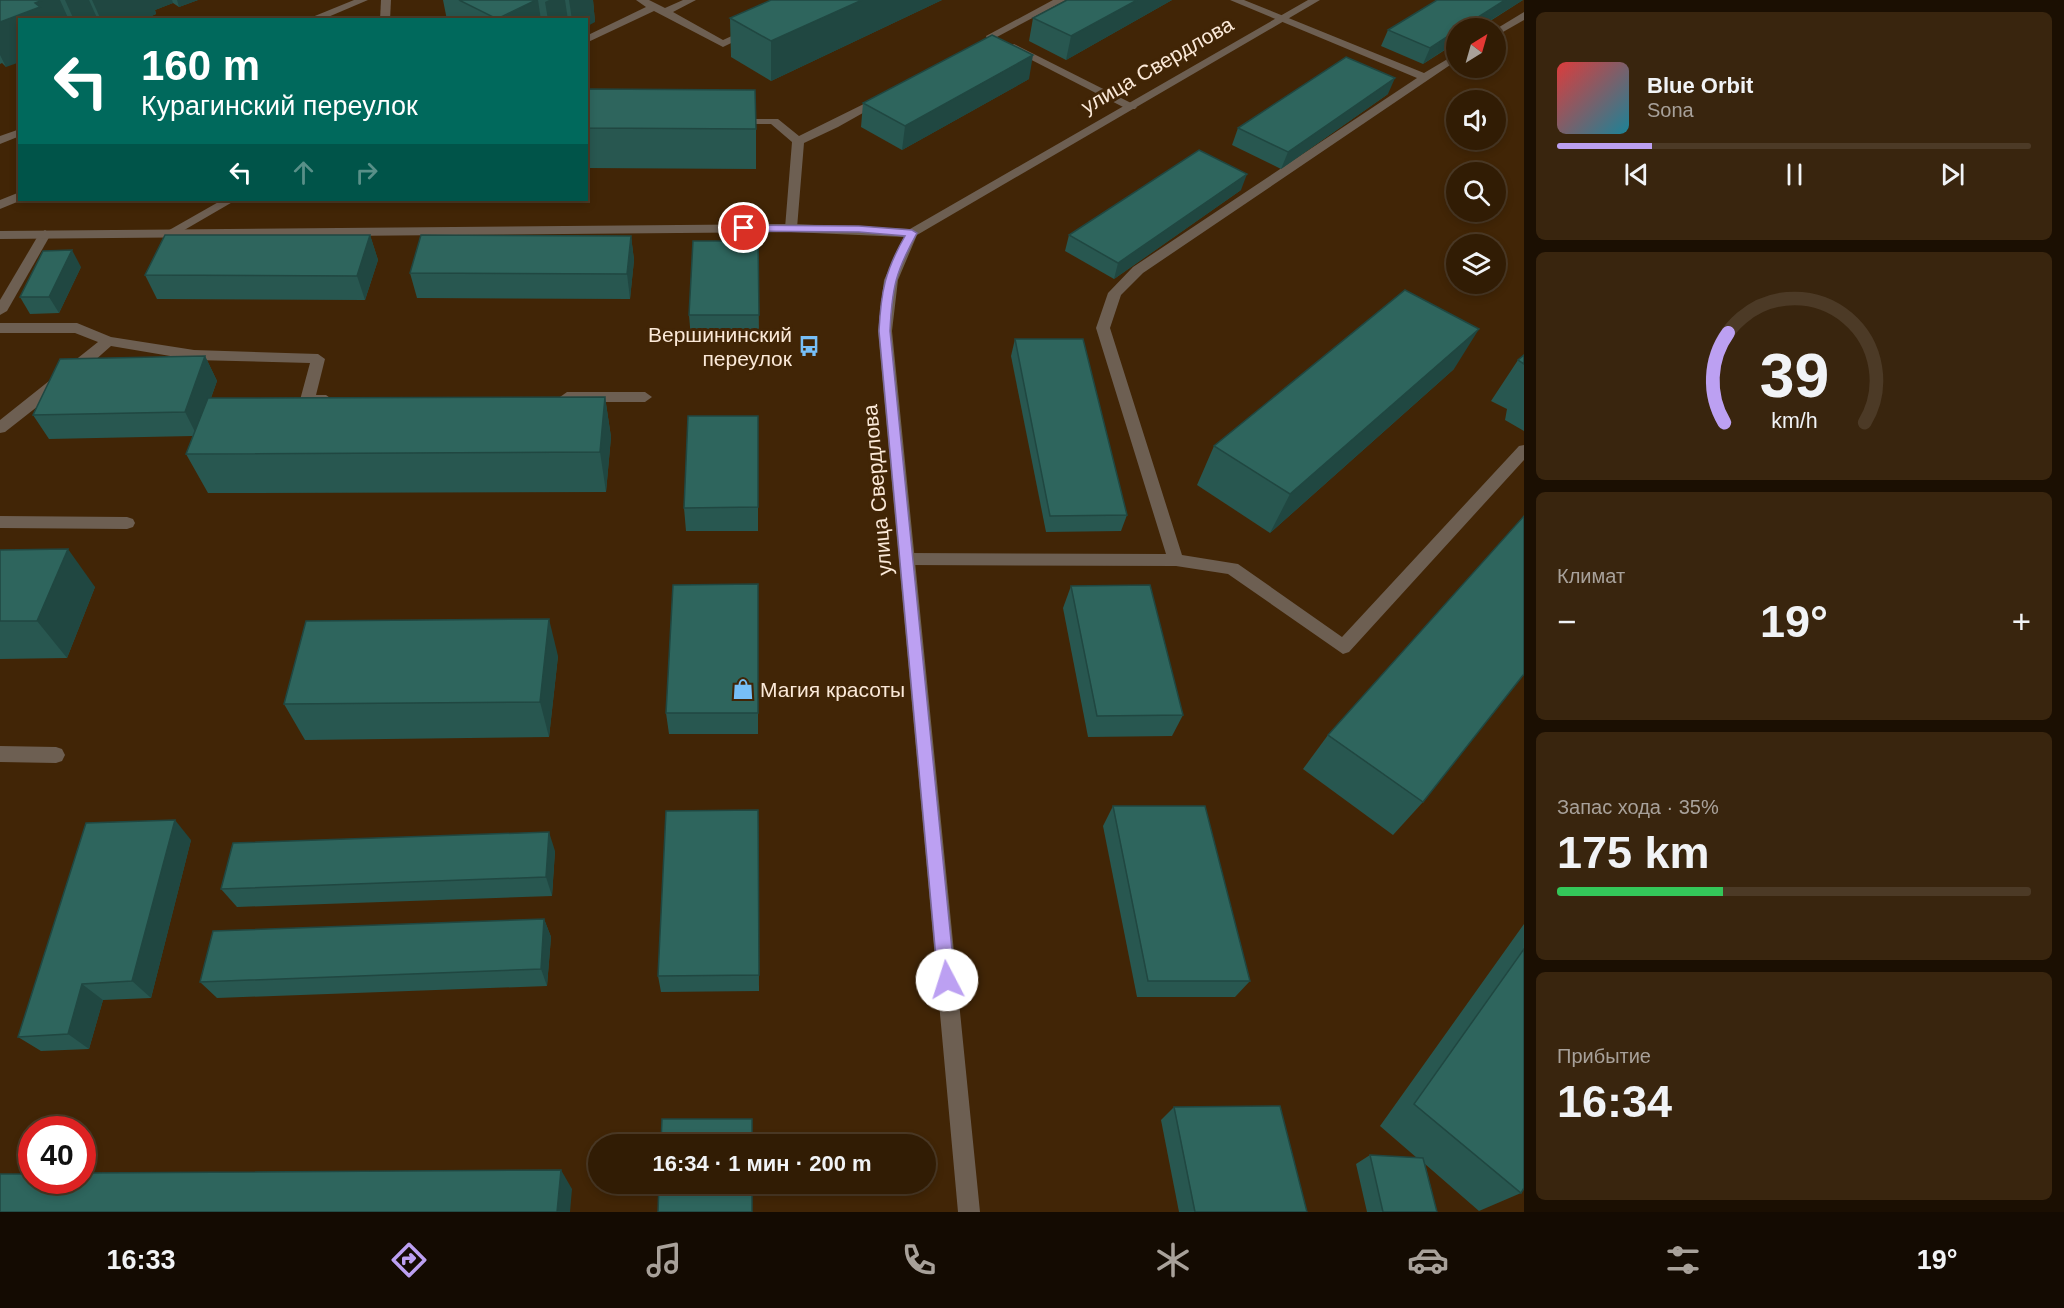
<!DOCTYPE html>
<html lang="ru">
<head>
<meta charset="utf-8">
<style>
  :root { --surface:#311c04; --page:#39250e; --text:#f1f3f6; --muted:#a8a19a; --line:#4c3a26; --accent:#bca0f2 }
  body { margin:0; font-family:Helvetica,sans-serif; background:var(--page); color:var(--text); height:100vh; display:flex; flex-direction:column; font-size:22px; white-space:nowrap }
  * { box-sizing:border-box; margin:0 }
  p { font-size:20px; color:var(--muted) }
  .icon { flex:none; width:33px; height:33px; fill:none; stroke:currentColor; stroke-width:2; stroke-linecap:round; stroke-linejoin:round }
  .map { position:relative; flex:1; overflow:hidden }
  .details { display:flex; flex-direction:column; gap:12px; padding:12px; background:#1b0f02; width:540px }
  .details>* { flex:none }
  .guide { position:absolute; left:18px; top:18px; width:570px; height:183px; border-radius:0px; box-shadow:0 3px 9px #0003,0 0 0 2px var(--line); background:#00695c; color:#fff; overflow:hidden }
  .needle { width:39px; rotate:37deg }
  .fabs { position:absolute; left:1446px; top:18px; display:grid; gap:12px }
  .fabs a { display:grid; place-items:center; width:60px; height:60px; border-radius:50%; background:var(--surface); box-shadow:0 3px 9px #0003,0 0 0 2px var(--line); font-size:30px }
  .speed { position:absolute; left:18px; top:1116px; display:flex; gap:12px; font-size:30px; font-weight:700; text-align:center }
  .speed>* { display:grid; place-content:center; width:78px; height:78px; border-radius:50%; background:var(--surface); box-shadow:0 3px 9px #0003,0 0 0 2px var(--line); line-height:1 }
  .speed .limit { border:9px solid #d22; background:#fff; color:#111 }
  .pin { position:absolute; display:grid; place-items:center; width:51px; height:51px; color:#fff; margin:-26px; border:3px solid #fff; border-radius:50%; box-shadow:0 2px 6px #0007 }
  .me { position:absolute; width:66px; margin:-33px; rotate:355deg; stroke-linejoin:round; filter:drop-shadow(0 0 4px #0008) }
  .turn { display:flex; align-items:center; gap:21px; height:126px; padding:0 24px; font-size:27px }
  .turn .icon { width:78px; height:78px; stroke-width:2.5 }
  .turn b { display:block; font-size:42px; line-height:51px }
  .lanes { display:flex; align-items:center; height:57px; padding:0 24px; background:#0003; justify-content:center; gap:30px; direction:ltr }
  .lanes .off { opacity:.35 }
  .big { font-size:45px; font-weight:700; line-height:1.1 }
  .details .card { flex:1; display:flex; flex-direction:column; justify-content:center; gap:9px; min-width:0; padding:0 21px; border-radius:9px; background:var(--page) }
  .details .dial { align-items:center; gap:0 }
  .dial svg { height:156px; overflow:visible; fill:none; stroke:var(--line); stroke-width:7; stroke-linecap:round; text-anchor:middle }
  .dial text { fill:var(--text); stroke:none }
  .song { display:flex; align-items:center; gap:18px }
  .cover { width:72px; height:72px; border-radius:9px; background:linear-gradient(135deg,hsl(0 70% 55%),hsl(190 70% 35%)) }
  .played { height:6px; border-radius:3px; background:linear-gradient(90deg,var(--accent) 20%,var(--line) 20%) }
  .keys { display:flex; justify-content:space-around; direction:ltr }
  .heat { display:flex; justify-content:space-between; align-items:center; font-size:33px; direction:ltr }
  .charge { height:9px; border-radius:4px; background:linear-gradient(90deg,#34c759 35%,var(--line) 0) }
  .trip { position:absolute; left:588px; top:1134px; width:348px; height:60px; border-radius:30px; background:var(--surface); box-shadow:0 3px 9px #0003,0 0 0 2px var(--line); font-weight:700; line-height:60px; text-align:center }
  .tabs { display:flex; height:96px; justify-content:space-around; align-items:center; background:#140b02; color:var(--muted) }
  .tabs .icon { width:42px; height:42px }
  .tabs .active { color:var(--accent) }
  .tabs b { font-size:27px; color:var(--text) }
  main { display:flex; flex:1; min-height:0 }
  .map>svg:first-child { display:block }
</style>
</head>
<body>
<main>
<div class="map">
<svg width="1524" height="1212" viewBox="0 0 1524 1212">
  <rect width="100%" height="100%" fill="#412506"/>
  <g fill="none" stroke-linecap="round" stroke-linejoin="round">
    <g fill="#6d5f52" fill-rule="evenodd">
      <polygon points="354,0 368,0 321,20 305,20"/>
      <polygon points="381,0 391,0 390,20 380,20"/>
      <polygon points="636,0 649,0 665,8 683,0 696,0 673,12 723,40 747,29 751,28 756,31 723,47 654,11 586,43 586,36 646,7"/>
      <polygon points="1053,0 1066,0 995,38 987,38 986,36"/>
      <polygon points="1230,0 1244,0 1424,73 1456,54 1456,61 1143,273 1121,295 1110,328 1182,555 1238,564 1342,637 1519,446 1524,445 1524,460 1349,652 1343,654 1228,574 1176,566 907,565 901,563 899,559 901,555 907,553 1166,554 1096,328 1108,293 1133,267 1417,78"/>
      <polygon points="1524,12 1524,20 1496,36 1496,29"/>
      <polygon points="1014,44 1135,105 1137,107 1135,109 1127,109 1010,49 1009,47"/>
      <polygon points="882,95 888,98 886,100 838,127 804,143 797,228 795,231 787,231 785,228 792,142 771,124 734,124 730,123 730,119 778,119 799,136"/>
      <polygon points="20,129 20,136 0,144 0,136"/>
      <polygon points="20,192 20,200 22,200 0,209 0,200"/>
      <polygon points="222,200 236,200 174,236 170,237 164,233"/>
      <polygon points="45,230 51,234 7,311 0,315 0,300 39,234"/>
      <polygon points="0,323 77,323 111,337 194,350 318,354 325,359 316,395 326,395 333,400 326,405 302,404 300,400 310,363 194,360 111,346 84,370 5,432 0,433 0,420 98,342 75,333 0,333"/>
      <polygon points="567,392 645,392 652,397 645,402 567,402 560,397"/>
      <polygon points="0,516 127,517 133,519 135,523 133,527 127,529 0,528"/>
      <polygon points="0,746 56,747 62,749 65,755 62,761 56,763 0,762"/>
    </g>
    <polygon fill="#6d5f52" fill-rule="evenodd" points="1308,0 1320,0 917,235 898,280 892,331 980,1212 958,1212 878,331 884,280 904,237 791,232 0,239 0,231 791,224 910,229"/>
  </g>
  <g fill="#285750">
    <polygon points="0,0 198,0 179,7 173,3 155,10 156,14 143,20 20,20 6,67 2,63 0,64"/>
    <polygon points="443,0 593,0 595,22 586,20 447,20"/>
    <polygon points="771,0 942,0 771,81 731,57 730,18"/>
    <polygon points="1067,0 1172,0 1066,60 1029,41 1033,18"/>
    <polygon points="1437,0 1523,0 1423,64 1381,46 1388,30"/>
    <polygon points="1029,79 902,150 861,127 863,103"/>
    <polygon points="586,89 756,129 756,169 586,168"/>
    <polygon points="1388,94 1281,169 1232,145 1238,128"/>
    <polygon points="1241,190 1114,279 1065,251 1069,235"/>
    <polygon points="370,235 378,260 365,300 157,299 145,275"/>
    <polygon points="631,236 634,260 630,299 417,298 410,273"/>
    <polygon points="758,241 759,339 691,339 689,315"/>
    <polygon points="81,267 59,313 30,314 20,297"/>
    <polygon points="1015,339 1127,515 1121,531 1046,532 1011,356"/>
    <polygon points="1524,355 1524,431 1505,420 1507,409 1491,401 1518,360"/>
    <polygon points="205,356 217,381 211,398 605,397 611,437 606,492 208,493 186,454 193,436 49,439 33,415"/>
    <polygon points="1454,369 1270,533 1197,485 1214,446"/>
    <polygon points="758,416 758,531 686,531 684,508"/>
    <polygon points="0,550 95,587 67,658 0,659"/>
    <polygon points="758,584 758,734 669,734 666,713"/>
    <polygon points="1071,586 1183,715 1172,736 1088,737 1063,608"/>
    <polygon points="558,656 549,737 305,740 284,704"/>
    <polygon points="1328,735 1423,802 1393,835 1303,769"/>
    <polygon points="1113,806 1250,981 1235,997 1137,997 1103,826"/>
    <polygon points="758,810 759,991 661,992 658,976"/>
    <polygon points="191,840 151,998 103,1000 89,1049 41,1051 18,1037"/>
    <polygon points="555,851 552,896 237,907 221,889"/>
    <polygon points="544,919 551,937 547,986 217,998 200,982"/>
    <polygon points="1524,924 1524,1188 1521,1193 1479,1211 1425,1164 1437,1212 1367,1212 1356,1164 1370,1155 1417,1158 1380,1126"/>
    <polygon points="1174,1107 1307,1212 1179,1212 1161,1120"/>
  </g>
  <g fill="#204741">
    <polygon points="43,0 60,0 69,20 20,20 20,62 6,67 0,55 0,22 35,3"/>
    <polygon points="65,0 89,0 98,20 74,20"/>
    <polygon points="92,0 172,0 173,3 155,10 156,14 143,20 101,20"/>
    <polygon points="177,0 198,0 179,7"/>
    <polygon points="536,0 538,0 541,20 497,20"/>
    <polygon points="549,0 565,0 568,20 548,20 545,2"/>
    <polygon points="569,0 593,0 595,22 586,27 586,20 572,20"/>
    <polygon points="862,0 942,0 771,81 771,41"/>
    <polygon points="1137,0 1172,0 1066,60 1071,36"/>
    <polygon points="1505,0 1523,0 1478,28 1461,28"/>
    <polygon points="1456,31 1456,42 1423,64 1430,48"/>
    <polygon points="1033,55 1029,79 902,150 905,126"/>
    <polygon points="1395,78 1388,94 1281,169 1288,152"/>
    <polygon points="1247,174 1241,190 1114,279 1118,263"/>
    <polygon points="370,235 378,260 365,300 357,276"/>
    <polygon points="631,236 634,260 630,299 627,274"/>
    <polygon points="72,250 81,267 59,313 49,297"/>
    <polygon points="1479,329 1454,369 1270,533 1290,494"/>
    <polygon points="205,356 217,381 197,436 185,412"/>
    <polygon points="605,397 611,437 606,492 600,452"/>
    <polygon points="68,549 95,587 67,658 37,621"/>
    <polygon points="549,619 558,656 549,737 540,702"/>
    <polygon points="175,820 191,840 151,998 132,981"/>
    <polygon points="549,832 555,851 552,896 546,877"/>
    <polygon points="544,919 551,937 547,986 541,969"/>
    <polygon points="82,984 103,1000 89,1049 68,1034"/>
    <polygon points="561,1170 572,1189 570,1212 557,1212"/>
  </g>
  <g fill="#2e655d" stroke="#204741" stroke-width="1.5">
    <polygon points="0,0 43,0 35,3 40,7 0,22"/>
    <polygon points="459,0 536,0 497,19"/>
    <polygon points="771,0 862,0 771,41 730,18"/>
    <polygon points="1067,0 1137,0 1071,36 1033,18"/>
    <polygon points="1437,0 1505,0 1461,28 1456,28 1456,31 1430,48 1388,30"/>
    <polygon points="992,35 1033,55 905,126 863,103"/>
    <polygon points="1346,57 1395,78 1288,152 1238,128"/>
    <polygon points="586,89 755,90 756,129 586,128"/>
    <polygon points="1199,150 1247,174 1118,263 1069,235"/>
    <polygon points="165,235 370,235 357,276 145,275"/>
    <polygon points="421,235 631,236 627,274 410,273"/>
    <polygon points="693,241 758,241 759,315 689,315"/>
    <polygon points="72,250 49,297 20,297 43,251"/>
    <polygon points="1405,290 1479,329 1290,494 1214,446"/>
    <polygon points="1015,339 1083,339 1127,515 1050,516"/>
    <polygon points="1524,355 1524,364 1518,360"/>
    <polygon points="205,356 185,412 33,415 60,359"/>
    <polygon points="605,397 600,452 186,454 208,398"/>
    <polygon points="688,416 758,416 758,507 684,508"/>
    <polygon points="1524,516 1524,674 1423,802 1328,735"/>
    <polygon points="68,549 37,621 0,621 0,550"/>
    <polygon points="758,584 758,713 666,713 673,585"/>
    <polygon points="1150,585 1183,715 1097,716 1071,586"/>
    <polygon points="549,619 540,702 284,704 306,621"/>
    <polygon points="1113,806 1205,806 1250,981 1148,981"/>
    <polygon points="758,810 759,975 658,976 666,811"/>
    <polygon points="175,820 132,981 82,984 68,1034 18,1037 86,823"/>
    <polygon points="549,832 546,877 221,889 233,843"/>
    <polygon points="544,919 541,969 200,982 213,931"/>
    <polygon points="1524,949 1524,1188 1521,1193 1414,1104"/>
    <polygon points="1280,1106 1307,1212 1195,1212 1174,1107"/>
    <polygon points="662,1119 752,1119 752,1144 661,1144"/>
    <polygon points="1370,1155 1423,1158 1437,1212 1383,1212"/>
    <polygon points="561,1170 557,1212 0,1212 0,1174 32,1174 32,1180 82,1180 82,1173"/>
    <polygon points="659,1184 752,1184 752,1212 658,1212"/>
  </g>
  <path fill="#bca0f2" stroke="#7a689d" stroke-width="1.5" d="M 744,225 L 859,226 L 912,230 L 917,233 C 896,271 892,287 890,331 L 955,980 L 953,986 L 947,988 L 941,986 L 938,980 L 879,331 C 881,291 885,271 905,236 L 859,232 L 740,231 L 740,226 Z"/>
  <defs>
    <symbol id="bus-bare" viewBox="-9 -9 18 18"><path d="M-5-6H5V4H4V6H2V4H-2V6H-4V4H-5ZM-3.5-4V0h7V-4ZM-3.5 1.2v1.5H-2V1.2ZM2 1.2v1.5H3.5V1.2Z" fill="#77bff7" stroke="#412506" stroke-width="2.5" paint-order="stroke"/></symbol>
    <symbol id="shop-bare" viewBox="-9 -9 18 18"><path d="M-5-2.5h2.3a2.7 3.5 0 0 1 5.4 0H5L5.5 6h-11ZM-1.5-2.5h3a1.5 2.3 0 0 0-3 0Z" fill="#77bff7" stroke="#412506" stroke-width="2.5" paint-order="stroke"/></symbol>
  </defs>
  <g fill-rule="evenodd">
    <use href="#bus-bare" x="794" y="331" width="30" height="30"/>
    <use href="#shop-bare" x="728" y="674" width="30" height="30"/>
  </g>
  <g text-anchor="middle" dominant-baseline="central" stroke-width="6" stroke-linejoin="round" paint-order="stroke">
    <g font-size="21" fill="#fbe9d8" stroke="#412506">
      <text transform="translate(1157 65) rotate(-30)">улица Свердлова</text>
      <text transform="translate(877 490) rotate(-95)">улица Свердлова</text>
    </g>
    <g font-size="21" fill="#fbe9d8" stroke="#412506" text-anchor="end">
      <text x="792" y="334">Вершининский<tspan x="792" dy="24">переулок</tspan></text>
      <text x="760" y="689" text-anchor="start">Магия красоты</text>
    </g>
  </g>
</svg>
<div class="fabs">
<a><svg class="needle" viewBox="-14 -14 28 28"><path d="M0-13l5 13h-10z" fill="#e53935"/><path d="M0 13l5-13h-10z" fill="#a8a19a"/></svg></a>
<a><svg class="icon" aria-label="sound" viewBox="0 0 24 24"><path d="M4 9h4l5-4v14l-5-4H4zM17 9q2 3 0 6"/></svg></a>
<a><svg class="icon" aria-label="search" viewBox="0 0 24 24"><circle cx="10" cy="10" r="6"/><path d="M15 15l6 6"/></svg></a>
<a><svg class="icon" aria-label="layers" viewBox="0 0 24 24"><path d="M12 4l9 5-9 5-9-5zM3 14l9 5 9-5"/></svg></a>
</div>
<div class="speed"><div class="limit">40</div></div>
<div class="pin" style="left:744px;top:228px;background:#d93025"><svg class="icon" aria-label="arrive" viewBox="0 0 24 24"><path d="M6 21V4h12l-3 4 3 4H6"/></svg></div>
<svg class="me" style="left:947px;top:980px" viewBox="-20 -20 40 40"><circle r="19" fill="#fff"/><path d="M0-13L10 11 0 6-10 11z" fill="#bca0f2"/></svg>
<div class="trip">16:34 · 1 мин · 200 m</div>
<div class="guide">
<div class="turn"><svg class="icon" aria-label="left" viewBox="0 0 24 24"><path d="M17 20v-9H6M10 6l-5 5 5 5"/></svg><div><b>160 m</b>Курагинский переулок</div></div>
<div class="lanes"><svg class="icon" aria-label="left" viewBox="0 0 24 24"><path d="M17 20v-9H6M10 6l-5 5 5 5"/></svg><svg class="icon off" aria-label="ahead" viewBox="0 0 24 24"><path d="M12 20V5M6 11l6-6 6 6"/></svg><svg class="icon off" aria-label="right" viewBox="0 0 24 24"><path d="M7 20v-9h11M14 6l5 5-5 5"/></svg></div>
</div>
</div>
<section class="details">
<div class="card">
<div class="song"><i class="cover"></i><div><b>Blue Orbit</b><p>Sona</p></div></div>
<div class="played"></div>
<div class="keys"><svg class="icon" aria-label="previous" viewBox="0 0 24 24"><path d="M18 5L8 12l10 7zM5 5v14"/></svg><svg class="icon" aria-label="pause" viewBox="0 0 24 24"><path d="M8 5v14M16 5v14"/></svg><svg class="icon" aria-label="next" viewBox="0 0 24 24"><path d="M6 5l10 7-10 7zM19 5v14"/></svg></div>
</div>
<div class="card dial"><svg viewBox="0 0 100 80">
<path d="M14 69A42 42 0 1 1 86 69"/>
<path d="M14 69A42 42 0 0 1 16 23" stroke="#bca0f2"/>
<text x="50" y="56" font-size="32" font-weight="700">39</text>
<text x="50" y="72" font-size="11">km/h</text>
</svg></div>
<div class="card"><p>Климат</p>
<div class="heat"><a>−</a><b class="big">19°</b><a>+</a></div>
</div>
<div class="card"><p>Запас хода · 35%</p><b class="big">175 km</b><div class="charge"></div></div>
<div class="card"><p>Прибытие</p><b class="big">16:34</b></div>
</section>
</main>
<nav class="tabs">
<b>16:33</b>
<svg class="icon active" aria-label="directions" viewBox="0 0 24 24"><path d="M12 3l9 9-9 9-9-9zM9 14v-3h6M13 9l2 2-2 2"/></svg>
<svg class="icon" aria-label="music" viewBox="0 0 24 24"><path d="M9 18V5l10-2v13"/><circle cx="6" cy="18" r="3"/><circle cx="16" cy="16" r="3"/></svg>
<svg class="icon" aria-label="phone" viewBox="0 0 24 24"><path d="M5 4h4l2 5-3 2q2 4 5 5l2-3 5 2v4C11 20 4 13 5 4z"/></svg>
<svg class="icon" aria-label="climate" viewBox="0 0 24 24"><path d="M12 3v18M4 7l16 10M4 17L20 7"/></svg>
<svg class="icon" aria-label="car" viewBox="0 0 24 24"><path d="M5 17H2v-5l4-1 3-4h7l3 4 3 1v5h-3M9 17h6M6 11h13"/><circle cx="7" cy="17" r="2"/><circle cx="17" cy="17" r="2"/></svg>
<svg class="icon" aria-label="filters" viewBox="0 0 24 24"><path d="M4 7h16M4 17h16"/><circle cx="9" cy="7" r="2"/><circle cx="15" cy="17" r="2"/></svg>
<b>19°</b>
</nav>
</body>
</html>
